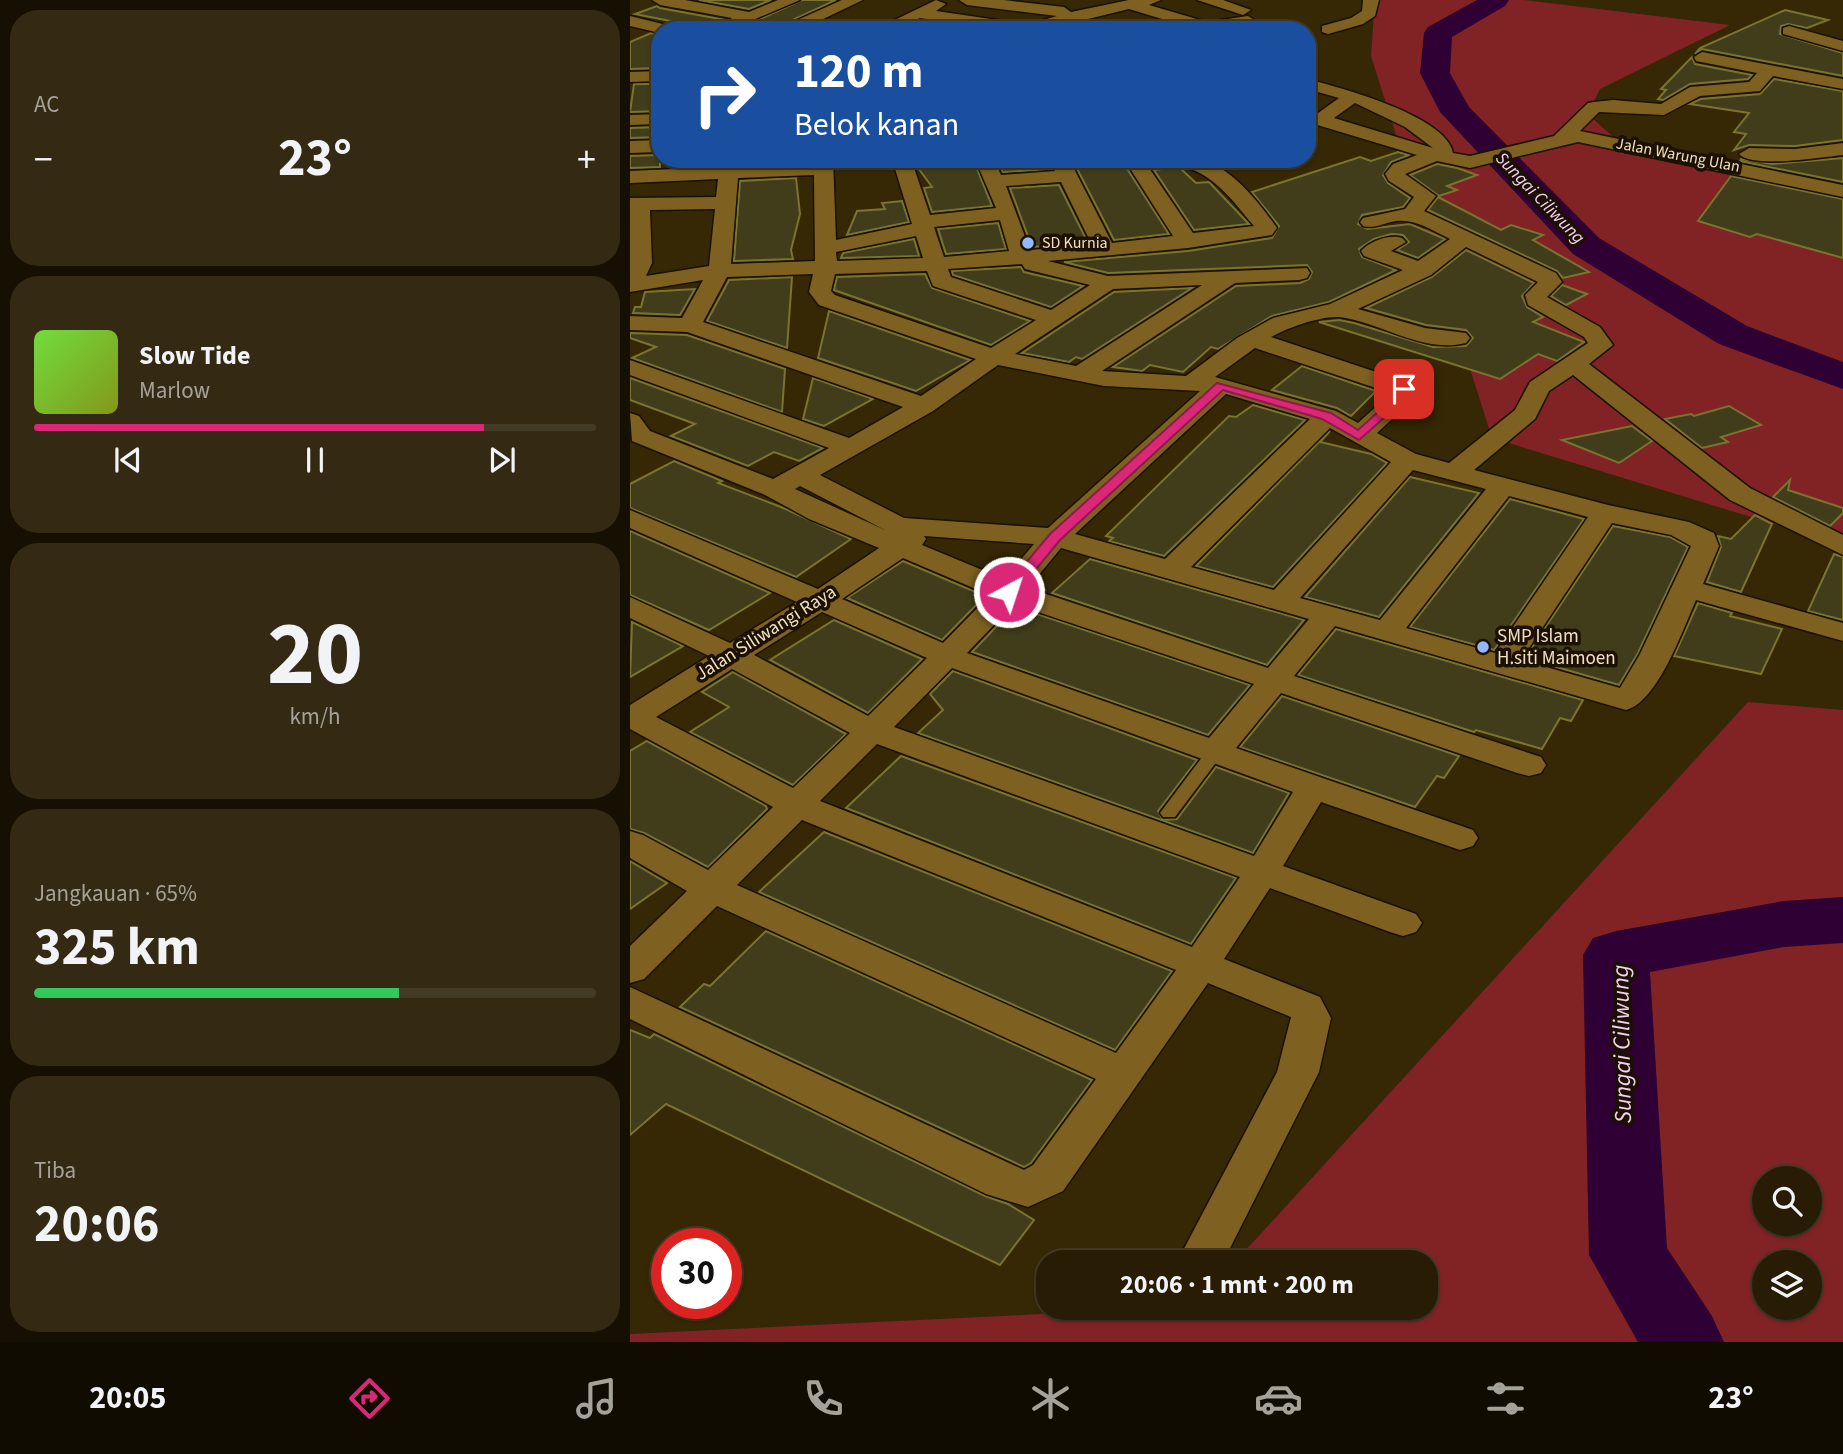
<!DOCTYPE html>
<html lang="id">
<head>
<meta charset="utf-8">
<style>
  :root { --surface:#281d04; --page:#342a13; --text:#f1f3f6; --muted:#a5a29a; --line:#443b26; --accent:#db2777 }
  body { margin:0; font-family:"Source Sans 3",sans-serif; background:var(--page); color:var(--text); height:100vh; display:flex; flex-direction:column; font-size:26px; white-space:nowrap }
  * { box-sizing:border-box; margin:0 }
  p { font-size:23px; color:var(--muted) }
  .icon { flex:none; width:38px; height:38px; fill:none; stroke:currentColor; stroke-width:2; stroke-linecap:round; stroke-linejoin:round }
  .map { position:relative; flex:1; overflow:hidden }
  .side { display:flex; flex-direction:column; gap:10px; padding:10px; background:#161002; width:630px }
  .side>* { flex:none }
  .banner { position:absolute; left:21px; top:21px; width:665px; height:147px; border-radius:28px; box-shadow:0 2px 5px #0004,0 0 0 2px var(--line); background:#1a4fa0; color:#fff; overflow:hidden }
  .fabs { position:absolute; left:1122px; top:1166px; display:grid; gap:14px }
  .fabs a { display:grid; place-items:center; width:70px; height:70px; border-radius:50%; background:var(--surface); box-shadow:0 2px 5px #0004,0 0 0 2px var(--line); font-size:35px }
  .speed { position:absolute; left:21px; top:1228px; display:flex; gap:14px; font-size:35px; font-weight:700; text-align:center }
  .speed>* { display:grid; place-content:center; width:91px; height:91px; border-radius:50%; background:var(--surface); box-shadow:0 2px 5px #0004,0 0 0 2px var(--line); line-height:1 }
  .speed .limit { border:10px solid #d22; background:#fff; color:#111 }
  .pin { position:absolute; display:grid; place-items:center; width:60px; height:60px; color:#fff; margin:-30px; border-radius:14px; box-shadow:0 4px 10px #0006 }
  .me { position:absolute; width:77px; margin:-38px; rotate:40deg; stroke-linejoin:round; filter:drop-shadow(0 0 5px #0008) }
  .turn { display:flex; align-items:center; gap:24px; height:147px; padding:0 28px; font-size:32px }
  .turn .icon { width:91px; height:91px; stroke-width:2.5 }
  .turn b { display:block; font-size:49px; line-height:60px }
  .big { font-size:52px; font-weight:700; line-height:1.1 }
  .side .widget { flex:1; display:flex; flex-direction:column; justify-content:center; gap:10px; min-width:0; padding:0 24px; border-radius:28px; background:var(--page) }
  .side .dial { align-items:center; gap:0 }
  .dial b { font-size:91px; line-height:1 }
  .song { display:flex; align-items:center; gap:21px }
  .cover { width:84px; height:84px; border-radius:10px; background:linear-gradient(135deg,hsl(100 70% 55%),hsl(70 70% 35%)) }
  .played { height:7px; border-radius:4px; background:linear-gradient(90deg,var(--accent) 80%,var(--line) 80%) }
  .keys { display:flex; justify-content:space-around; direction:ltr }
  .heat { display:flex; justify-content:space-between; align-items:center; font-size:38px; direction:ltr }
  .charge { height:10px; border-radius:5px; background:linear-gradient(90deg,#34c759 65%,var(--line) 0) }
  .trip { position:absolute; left:406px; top:1250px; width:402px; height:70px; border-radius:28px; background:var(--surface); box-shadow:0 2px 5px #0004,0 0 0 2px var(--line); font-weight:700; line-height:70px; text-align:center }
  .tab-bar { display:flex; height:112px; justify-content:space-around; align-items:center; background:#100c02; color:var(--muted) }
  .tab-bar .icon { width:49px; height:49px }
  .tab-bar .selected { color:var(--accent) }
  .tab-bar b { font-size:32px; color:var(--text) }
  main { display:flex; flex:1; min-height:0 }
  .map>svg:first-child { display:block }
</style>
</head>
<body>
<main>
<section class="side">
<div class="widget"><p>AC</p>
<div class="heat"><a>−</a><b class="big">23°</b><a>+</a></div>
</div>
<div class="widget">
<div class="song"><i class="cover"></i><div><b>Slow Tide</b><p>Marlow</p></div></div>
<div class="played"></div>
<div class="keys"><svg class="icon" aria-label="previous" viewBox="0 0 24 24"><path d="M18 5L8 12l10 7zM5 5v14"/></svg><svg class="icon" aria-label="pause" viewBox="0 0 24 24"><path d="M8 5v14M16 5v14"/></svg><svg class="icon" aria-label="next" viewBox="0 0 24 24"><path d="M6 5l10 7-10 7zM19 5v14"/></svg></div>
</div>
<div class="widget dial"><b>20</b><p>km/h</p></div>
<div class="widget"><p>Jangkauan · 65%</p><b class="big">325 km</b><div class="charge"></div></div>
<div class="widget"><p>Tiba</p><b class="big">20:06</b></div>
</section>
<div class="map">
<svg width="1213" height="1342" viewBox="0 0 1213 1342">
  <rect width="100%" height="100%" fill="#362705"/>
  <g fill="#812325" fill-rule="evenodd">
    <polygon points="745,0 894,0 1100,25 970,89 958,114 984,138 1213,202 1213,545 862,438 741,56"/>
    <path d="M 1118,702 L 1213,710 L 1213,1342 L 0,1342 L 0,1334 L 557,1307 L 796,1307 L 796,1262 L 605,1262 ZM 1134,1178 L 1180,1178 L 1180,1223 L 1134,1223 ZM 1134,1262 L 1180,1262 L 1180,1307 L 1134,1307 Z"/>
  </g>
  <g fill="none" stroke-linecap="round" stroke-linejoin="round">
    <g fill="#2e0033" fill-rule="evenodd">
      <polygon points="847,0 879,0 875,6 822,37 820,73 839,107 969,238 1117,326 1213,362 1213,389 1089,344 943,254 810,112 790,73 794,33 798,27"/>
      <polygon points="1213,897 1213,943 1154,947 1020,972 1037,1248 1082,1316 1094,1342 1008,1342 959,1255 953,955 963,938 986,931 1154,901"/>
    </g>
  </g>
  <g fill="#413d1a" stroke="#7a7430" stroke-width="2">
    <polygon points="69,0 141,0 119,9"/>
    <polygon points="172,0 206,0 141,30 126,27 126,21"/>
    <polygon points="27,6 30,8 96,20 75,28 5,14"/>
    <polygon points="1155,10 1198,20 1177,28 1158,24 1151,26 1150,34 1213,53 1213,76 1072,49 1065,54 1070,48"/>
    <polygon points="21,33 30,35 30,68 0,69 0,42"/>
    <polygon points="1062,57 1065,64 1122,75 1118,79 1060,84 1033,100 1028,99 1036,90 1031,89"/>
    <polygon points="1144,79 1213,91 1213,140 1165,146 1119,145 1104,150 1116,134 1104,132 1119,113 1060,104 1071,99 1130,94"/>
    <polygon points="4,84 30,84 30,111 0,112"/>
    <polygon points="30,127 30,137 0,138 0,128"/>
    <polygon points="768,152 779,155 761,162 753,175 758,183 780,198 773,207 732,215 728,224 737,229 780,224 815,239 788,258 767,250 779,242 773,235 761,234 744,239 729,249 732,257 766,270 699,302 642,316 588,349 581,347 553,372 520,365 512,371 483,367 606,286 670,283 679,279 682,272 677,265 478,273 434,262 558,251 642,238 649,226 622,192 730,157 741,161"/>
    <polygon points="30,155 30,167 0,168 0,156"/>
    <polygon points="1213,158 1213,182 1110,161 1111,159 1142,164"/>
    <polygon points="337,159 343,159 362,206 302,212 294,188 302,187 286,165"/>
    <polygon points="468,161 471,166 494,164 539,234 484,240 444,163"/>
    <polygon points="418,162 421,169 373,172 370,167"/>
    <polygon points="807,164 827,168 847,175 817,186 827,190 809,196 780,175"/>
    <polygon points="541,168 551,169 566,183 579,182 619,224 564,230 524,170"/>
    <polygon points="1101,176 1213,199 1213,258 1127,234 1120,237 1068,221"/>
    <polygon points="166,178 170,214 161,250 163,259 104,261 110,181"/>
    <polygon points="429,185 458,243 402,247 380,188"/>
    <polygon points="808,197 871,230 881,225 913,235 903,240 959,272 933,278 927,271 798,210"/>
    <polygon points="272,201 279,222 217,235 227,211 255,209 252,203"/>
    <polygon points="368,223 376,249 316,254 308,229"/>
    <polygon points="284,239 289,256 211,258 213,253"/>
    <polygon points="836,250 904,283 892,296 897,307 913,317 903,322 954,342 927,361 908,354 870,379 689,322 709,320 724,323 803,347 836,346 843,338 836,330 796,325 736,308 802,277"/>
    <polygon points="391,267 394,272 453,286 421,307 323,275 322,271"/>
    <polygon points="295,274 302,288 400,321 361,345 204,290 207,277"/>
    <polygon points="162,277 157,348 77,321 99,280"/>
    <polygon points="932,285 957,294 936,305 921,296"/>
    <polygon points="562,288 452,359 446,357 439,362 392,353 484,292"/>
    <polygon points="65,289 50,315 3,313 5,307 11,307 15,292"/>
    <polygon points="199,311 340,360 286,391 188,358"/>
    <polygon points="0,333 57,335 155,369 152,412 2,358 26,347 0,338"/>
    <polygon points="672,366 746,391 721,416 707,408 642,390"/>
    <polygon points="0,378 193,448 169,461 144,452 118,466 41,436 65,424 0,400"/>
    <polygon points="183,378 243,399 194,426 173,419"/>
    <polygon points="623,405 675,420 534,556 479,541 483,538 476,536 599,416 606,417"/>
    <polygon points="1099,406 1131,425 1091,437 1098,442 1072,448 1035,419 1061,414 1064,416"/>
    <polygon points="1002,426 1022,441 989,463 932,440"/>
    <polygon points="700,431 690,442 741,454 757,463 643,587 566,566"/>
    <polygon points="44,461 92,481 88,483 151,507 221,539 166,577 0,508 0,484"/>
    <polygon points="780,477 849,493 749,617 675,597"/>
    <polygon points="1160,480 1158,490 1213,508 1213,513 1200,526 1143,497"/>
    <polygon points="880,499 954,519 864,650 780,627"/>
    <polygon points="1125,515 1142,524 1111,592 1077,582 1091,547 1088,536 1101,539"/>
    <polygon points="983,526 1040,537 1058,547 1008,653 989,685 895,658"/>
    <polygon points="0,531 140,593 79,630 0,595"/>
    <polygon points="1204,554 1213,557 1213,620 1178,611"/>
    <polygon points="460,559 674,620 637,665 422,593"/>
    <polygon points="273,561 355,596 312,640 217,598"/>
    <polygon points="1068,603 1102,613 1100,616 1152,629 1131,674 1044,656"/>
    <polygon points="384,608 399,615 401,612 620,685 578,735 342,652"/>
    <polygon points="204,620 292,659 238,713 140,660"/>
    <polygon points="2,622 53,646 0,677"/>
    <polygon points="706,629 953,700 941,721 930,718 912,749 846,730 844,732 668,675"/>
    <polygon points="323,671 567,760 528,811 533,820 547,819 586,767 659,793 623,853 288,733 313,710 300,694"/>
    <polygon points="103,672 216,734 163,785 60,732 99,707 72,692"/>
    <polygon points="652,696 829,756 814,778 807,776 785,807 610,747"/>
    <polygon points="17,741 136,806 137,809 78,867 14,833 0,829 0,751"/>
    <polygon points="271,756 606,878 561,944 216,808"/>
    <polygon points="194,832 542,971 485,1050 129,892"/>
    <polygon points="0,861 37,883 0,909"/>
    <polygon points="136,931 462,1080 401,1163 394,1167 50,1007 74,984 80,986"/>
    <polygon points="0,1030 20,1038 24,1034 355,1196 378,1204 404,1220 370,1265 36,1104 0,1135"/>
  </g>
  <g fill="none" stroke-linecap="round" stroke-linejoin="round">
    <defs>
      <polygon id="lane" points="585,747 591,748 593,752 591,756 545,817 533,817 530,813 533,809 579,748"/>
      <g id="street">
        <polygon points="22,0 55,0 119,12 148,0 170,0 102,29 94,24 102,18 30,5"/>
        <polygon points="212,0 233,0 191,20 231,25 239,30 193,30 179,25 167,30 145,30"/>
        <polygon points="306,0 316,4 306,11 368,20 376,25 368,30 290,18 265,30 244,30"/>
        <polygon points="329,0 374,0 434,7 441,12 499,0 531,0 519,5 577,22 618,16 626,21 624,24 591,30 550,30 555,26 499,9 413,30 391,30 392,26 427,16 337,5"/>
        <polygon points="567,0 593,0 621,10 613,15"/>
        <polygon points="733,0 749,0 745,16 733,24 698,34 692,32 692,26 721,18 732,11"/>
        <polygon points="0,16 45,27 47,30 30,30 30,33 0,26"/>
        <polygon points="1159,26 1213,41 1213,51 1153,34 1153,28"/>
        <path d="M 1072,52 L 1213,79 L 1213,89 L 1143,76 L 1130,91 L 1070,96 L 1034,115 L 969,112 L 950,131 L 1213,185 L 1213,197 L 948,142 L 840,168 L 807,161 L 775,174 L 806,196 L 794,211 L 926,273 L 932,282 L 917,297 L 970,327 L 983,345 L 959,364 L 1120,488 L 1213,535 L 1213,555 L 1100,500 L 943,375 L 919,391 L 905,419 L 844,470 L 978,505 L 1059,522 L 1084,533 L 1089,546 L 1073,584 L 1213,623 L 1213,641 L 1066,600 C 1053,629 1028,702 996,710 L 705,626 L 664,676 L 911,757 L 916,765 L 911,773 L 899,776 L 887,773 L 651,693 L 606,748 L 843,830 L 848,838 L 843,846 L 830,850 L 691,802 L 653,866 L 786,914 L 792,923 L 786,932 L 773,936 L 760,932 L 640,888 L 594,959 L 690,997 L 701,1018 L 689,1072 L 593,1262 L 547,1262 L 647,1072 L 661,1017 L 578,983 L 433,1191 L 398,1207 L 356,1194 L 0,1019 L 0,987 L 394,1170 L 403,1165 L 466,1079 L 87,906 L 14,979 L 0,983 L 0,946 L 57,891 L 0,858 L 0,831 L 13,835 L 78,870 L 143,807 L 0,729 L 0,705 L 79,656 L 0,618 L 0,597 L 100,643 L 167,602 L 0,528 L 0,510 L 188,589 L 249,548 L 179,519 L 135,495 L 2,441 L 0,413 L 9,416 L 20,431 L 143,479 L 199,448 L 0,375 L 0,360 L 219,438 L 273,407 L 57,332 L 0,330 L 0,316 L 52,318 L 73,280 L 0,292 L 0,198 L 86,197 L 88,179 L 0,183 L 0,171 L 89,167 L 90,159 L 110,159 L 109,167 L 184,164 L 183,159 L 203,159 L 206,240 L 282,224 L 262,159 L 281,159 L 300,215 L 366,208 L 345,159 L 364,159 L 371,175 L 425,171 L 420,159 L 439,159 L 482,243 L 543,236 L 494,159 L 513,159 L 563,233 L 624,226 C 606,205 588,179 561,169 C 550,165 538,166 527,163 L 525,159 C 539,159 555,157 569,160 C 601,165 630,204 647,228 L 642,235 L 558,248 L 418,261 L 478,276 L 677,268 L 680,273 L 677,278 L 669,280 L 605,283 L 472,371 L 556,376 L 607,338 L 643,318 L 700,304 L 773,270 L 734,256 L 731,251 C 740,241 760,234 772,238 L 776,242 L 761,251 L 788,261 L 820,239 C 803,231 786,219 766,221 C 754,223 745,229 733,226 L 730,222 L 733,218 L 775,209 L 784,197 L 759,181 L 755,174 L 763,164 L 787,155 L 684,124 L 681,120 L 684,116 L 709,98 L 677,89 L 677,79 C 709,87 817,116 823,153 L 840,156 L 924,136 L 958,103 L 964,102 L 983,100 L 1031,104 L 1060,87 L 1119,82 L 1127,73 L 1066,61 L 1064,57 ZM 725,103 L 775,127 L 803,148 L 704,118 ZM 184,175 L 185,261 L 101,264 L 108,178 ZM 431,182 L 462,245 L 400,250 L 376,186 ZM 85,209 L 79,266 L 16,276 L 22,263 L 20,210 ZM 370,220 L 379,251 L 314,257 L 304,227 ZM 286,236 L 293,258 L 207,261 L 206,252 ZM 836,247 L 908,282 L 895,295 L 898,305 L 954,337 L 958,343 L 900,382 L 885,410 L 819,463 L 786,454 L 747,433 L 783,400 L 786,395 L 782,384 L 641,337 C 657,328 690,316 709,317 C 751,322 792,354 836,343 L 840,338 L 836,333 L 795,328 L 728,309 L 801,275 ZM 392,264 L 395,269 L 460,285 L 421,310 L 321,277 L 318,269 ZM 297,271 L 303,286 L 406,320 L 361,348 L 205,295 L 201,291 L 205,274 ZM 183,274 L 179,292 L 189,305 L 346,359 L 291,396 L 73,322 L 97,277 ZM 572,285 L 446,366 L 385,354 L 483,289 ZM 625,348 L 761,393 L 728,423 L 706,411 L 585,377 ZM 368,365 L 474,386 L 570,391 L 418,528 L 274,518 L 190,475 L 303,411 ZM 596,394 L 680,419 L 535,559 L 445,534 ZM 700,428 L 761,462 L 644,590 L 561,567 ZM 783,470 L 856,489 L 750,620 L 670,598 ZM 170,486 L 255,530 L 165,489 ZM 879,496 L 958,517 L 865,653 L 776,628 ZM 982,523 L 1041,535 L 1061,546 L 1010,654 L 990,688 L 891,660 ZM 294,536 L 404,544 L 374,579 L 292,545 L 296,539 ZM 431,548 L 679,619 L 638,668 L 398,588 ZM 273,558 L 360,595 L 313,643 L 212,599 ZM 384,604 L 624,684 L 579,738 L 337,653 ZM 192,612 L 297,658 L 238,716 L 124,655 ZM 322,668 L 663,792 L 624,856 L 264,727 ZM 102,669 L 220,733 L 163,788 L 26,717 ZM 247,744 L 610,877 L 562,947 L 190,801 ZM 172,820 L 546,970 L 486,1053 L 107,885 Z"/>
        <polygon points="30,71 30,81 0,82 0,72"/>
        <polygon points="30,114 30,124 0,125 0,115"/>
        <polygon points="30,140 30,152 0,153 0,141"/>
        <path d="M 1213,143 L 1213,155 C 1193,157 1122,169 1109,154 L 1119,148 L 1165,149 Z"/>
      </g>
    </defs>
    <use href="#lane" stroke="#1a1101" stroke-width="3"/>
    <use href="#street" stroke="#1a1101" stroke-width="3"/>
    <use href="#lane" fill="#7e6121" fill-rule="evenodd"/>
    <use href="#street" fill="#7e6121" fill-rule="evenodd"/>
  </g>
  <polygon fill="#db2777" stroke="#8e194d" stroke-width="2" points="587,383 701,413 728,430 768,394 769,386 778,386 780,395 729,440 692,419 593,390 430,540 385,595 374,595 374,589 420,534"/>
  <g fill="#94b7fd" stroke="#1c1000" stroke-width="2.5">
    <circle cx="398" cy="243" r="7"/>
    <circle cx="853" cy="647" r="7"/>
  </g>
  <g text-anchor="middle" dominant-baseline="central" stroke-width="7" stroke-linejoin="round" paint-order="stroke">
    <g font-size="16" fill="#f0e0c1" stroke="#1c1000">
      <text transform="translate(1048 155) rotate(11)">Jalan Warung Ulan</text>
    </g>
    <g font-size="16" fill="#f0e0c1" stroke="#1c1000" text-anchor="start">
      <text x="412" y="243">SD Kurnia</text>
    </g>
    <g font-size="18" font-style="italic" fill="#f4d0f7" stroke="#1c1000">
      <text transform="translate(910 198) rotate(46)">Sungai Ciliwung</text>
    </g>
    <g font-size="19" fill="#f0e0c1" stroke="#1c1000">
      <text transform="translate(136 633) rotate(-32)">Jalan Siliwangi Raya</text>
    </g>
    <g font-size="19" fill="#f0e0c1" stroke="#1c1000" text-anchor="start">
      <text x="867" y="636">SMP Islam<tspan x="867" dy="22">H.siti Maimoen</tspan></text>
    </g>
    <g font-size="24" font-style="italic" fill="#f4d0f7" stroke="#1c1000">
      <text transform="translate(992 1044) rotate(-91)">Sungai Ciliwung</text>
    </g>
  </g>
</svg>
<div class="fabs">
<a><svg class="icon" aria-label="search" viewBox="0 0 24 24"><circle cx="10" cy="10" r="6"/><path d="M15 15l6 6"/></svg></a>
<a><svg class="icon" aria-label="layers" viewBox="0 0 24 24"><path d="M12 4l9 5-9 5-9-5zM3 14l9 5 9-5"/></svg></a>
</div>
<div class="speed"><div class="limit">30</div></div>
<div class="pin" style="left:774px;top:389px;background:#d93025"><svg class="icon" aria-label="arrive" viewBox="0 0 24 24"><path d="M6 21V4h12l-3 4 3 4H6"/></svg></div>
<svg class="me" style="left:379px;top:592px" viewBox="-20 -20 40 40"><circle r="17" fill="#db2777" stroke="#fff" stroke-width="3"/><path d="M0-11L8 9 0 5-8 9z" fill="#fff"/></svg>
<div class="trip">20:06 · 1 mnt · 200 m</div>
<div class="banner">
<div class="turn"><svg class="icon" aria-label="right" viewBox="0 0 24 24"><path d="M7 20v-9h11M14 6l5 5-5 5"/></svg><div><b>120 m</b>Belok kanan</div></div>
</div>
</div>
</main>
<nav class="tab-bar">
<b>20:05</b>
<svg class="icon selected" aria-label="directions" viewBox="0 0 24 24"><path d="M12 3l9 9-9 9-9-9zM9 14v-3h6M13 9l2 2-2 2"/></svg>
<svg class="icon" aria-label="music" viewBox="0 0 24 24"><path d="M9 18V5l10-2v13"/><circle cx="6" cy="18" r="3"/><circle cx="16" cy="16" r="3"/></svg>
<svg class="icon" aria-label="phone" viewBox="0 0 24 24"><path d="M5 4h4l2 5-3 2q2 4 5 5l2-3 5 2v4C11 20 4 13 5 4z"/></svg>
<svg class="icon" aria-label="climate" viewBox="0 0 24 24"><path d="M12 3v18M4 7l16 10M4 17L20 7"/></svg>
<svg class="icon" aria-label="car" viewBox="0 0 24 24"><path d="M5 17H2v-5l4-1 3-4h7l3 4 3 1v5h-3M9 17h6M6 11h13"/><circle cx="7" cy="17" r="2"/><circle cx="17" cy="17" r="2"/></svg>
<svg class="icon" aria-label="filters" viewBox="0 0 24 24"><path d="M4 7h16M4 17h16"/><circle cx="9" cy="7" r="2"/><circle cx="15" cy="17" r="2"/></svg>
<b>23°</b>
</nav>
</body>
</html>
